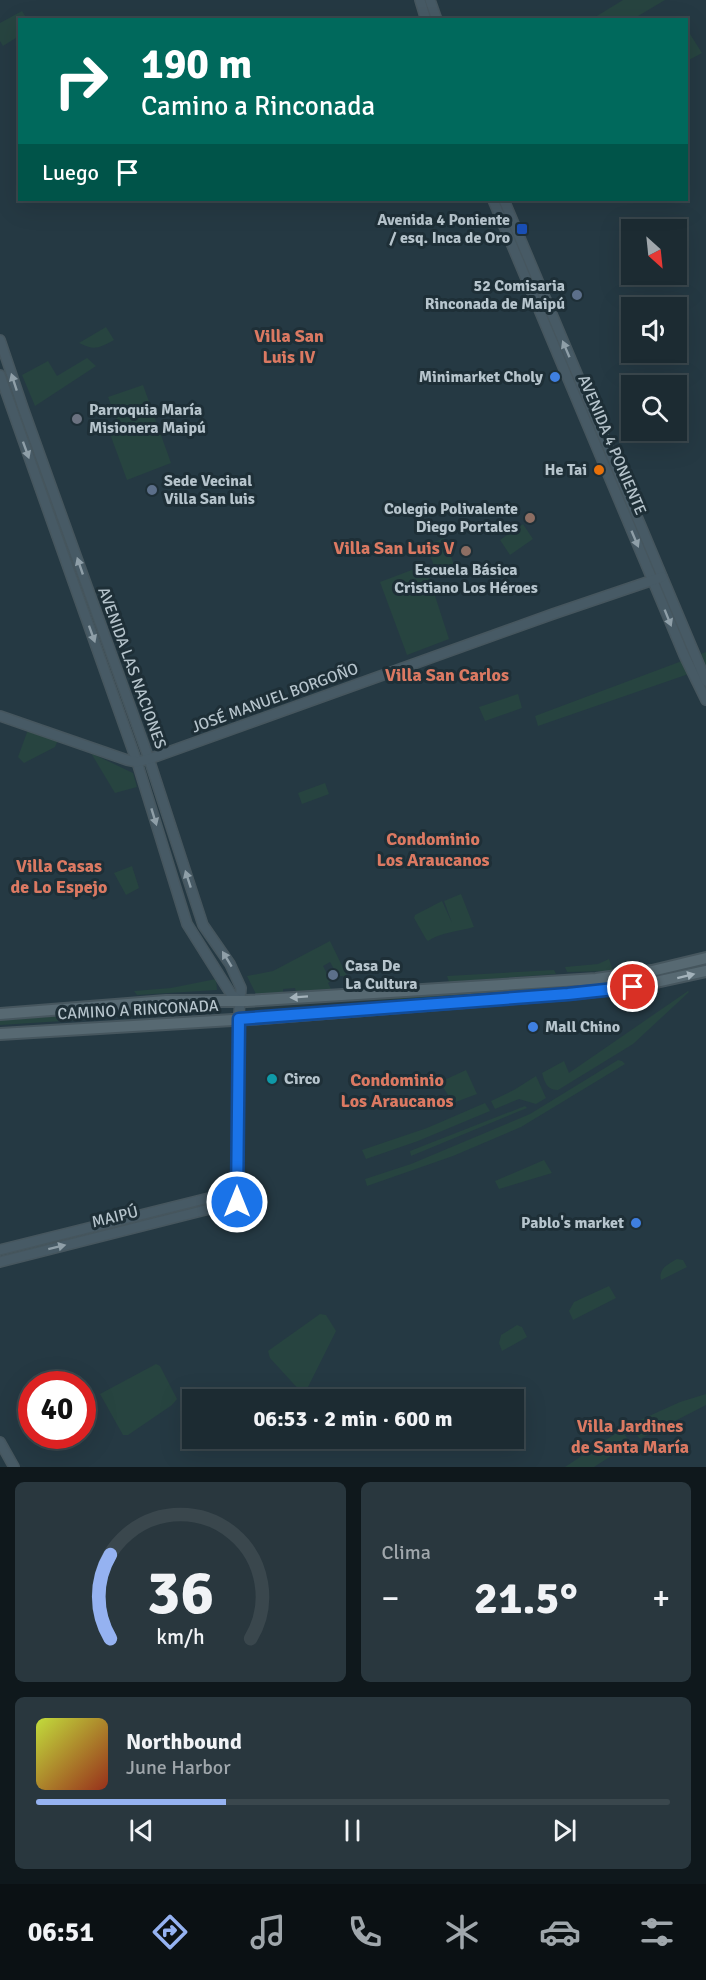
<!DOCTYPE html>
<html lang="es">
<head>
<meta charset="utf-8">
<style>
  :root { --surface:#1c2b32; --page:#29373e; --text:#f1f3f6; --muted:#a0a7ac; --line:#3a474d; --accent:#95b2f1 }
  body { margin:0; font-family:Signika,sans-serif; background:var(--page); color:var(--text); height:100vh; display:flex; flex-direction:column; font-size:22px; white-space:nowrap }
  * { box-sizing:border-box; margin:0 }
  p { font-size:20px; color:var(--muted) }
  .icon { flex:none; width:33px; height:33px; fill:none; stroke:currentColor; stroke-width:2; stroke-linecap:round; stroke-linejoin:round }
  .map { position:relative; height:1467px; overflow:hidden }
  .panel { display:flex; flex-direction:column; gap:15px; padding:15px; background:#0f181c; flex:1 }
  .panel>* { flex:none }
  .guide { position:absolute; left:18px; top:18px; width:670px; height:183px; border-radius:0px; box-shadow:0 6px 24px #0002,0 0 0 2px var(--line); background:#00695c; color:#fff; overflow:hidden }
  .needle { width:39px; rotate:153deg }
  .fabs { position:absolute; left:621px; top:219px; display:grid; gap:12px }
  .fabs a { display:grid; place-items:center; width:66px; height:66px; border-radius:0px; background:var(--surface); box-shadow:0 6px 24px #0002,0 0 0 2px var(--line); font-size:30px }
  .speed { position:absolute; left:18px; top:1371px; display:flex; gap:12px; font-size:30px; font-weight:700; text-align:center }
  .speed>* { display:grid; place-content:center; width:78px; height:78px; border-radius:50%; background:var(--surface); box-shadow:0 6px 24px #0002,0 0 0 2px var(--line); line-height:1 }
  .speed .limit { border:9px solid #d22; background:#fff; color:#111 }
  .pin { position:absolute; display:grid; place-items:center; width:51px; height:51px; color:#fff; margin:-26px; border:3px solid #fff; border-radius:50%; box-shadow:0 2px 6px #0007 }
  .me { position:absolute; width:66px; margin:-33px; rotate:0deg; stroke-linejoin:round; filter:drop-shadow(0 0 4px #0008) }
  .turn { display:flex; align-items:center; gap:21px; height:126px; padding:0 24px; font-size:27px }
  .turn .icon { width:78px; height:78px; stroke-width:2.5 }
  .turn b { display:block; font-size:42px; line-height:51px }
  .then { display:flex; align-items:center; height:57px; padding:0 24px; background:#0003; gap:12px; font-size:22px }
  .big { font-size:45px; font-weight:800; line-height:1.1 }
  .panel .card { flex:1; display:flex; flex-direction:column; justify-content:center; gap:9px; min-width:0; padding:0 21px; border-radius:9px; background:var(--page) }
  .panel .dial { align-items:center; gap:0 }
  .dial svg { height:156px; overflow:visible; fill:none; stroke:var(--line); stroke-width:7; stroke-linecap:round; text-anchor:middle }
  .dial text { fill:var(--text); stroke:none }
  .song { display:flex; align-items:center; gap:18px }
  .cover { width:72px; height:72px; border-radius:9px; background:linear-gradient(135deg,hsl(70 70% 55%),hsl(10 70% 35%)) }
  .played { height:6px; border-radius:3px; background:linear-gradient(90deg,var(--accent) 30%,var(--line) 30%) }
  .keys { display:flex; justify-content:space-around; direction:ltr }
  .heat { display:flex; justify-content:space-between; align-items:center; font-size:33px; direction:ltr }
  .panel .tiles { flex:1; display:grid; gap:15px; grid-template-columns:1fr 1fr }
  .card:last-child { grid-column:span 2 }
  .trip { position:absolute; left:182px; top:1389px; width:342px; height:60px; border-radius:0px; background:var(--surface); box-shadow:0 6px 24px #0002,0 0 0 2px var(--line); font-weight:800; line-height:60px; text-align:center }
  .tabs { display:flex; height:96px; justify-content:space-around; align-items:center; background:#0b1114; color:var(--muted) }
  .tabs .icon { width:42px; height:42px }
  .tabs .active { color:var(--accent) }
  .tabs b { font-size:27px; color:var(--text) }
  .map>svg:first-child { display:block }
</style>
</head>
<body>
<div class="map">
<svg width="706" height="1467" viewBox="0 0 706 1467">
  <rect width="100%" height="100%" fill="#253943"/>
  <g fill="#274440">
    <polygon points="623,0 665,0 633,19 592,19"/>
    <polygon points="22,11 27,19 20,20 19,36 3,46 0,41 0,23"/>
    <polygon points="690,34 702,53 687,61 687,35"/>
    <path d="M 106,327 L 114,340 C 99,348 95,351 79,343 Z"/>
    <polygon points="87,358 96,366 35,406 22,375 48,361 57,376"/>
    <polygon points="143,385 171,463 127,480 110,434 121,430 108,397"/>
    <polygon points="523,524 533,539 510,555 500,540"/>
    <polygon points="444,538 456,570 438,576 426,545"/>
    <polygon points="425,565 449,639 407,655 380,582"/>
    <polygon points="706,652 706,668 538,726 535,716"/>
    <polygon points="518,694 522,708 485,721 479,707"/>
    <polygon points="29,727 59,738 55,747 24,763 18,757"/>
    <polygon points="91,753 133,773 137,787 115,793"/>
    <polygon points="325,783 329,794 302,804 298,793"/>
    <polygon points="132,866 139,888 126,895 114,873"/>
    <path d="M 461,894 L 474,927 C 460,931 439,933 428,941 L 426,939 L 414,918 L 415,915 L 442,901 L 452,923 L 444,901 Z"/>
    <polygon points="330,941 349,980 346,981 343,976 338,976 330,962 323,966 331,981 328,983 332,991 296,993 295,988 283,989 283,994 257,996 247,976 273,971"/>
    <polygon points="609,959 613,971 567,972 565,967 598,964"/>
    <polygon points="554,970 556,974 449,982 447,976"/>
    <polygon points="216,979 217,990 137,995 134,991 171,988"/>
    <polygon points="558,986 560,987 558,991 440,998 356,1000"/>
    <path d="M 688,991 L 689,992 L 633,1044 L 558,1090 C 547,1090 545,1083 542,1073 L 564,1061 L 569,1073 Z"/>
    <polygon points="141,1011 78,1020 0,1025 0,1020"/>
    <polygon points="618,1060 622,1061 625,1064 521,1127 453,1156 367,1186 365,1179 411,1164 530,1114"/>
    <polygon points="466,1070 477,1094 453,1103 440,1082"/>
    <polygon points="536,1076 546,1098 536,1104 519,1099 495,1109 491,1101 514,1090"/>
    <polygon points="485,1103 490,1111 418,1141 366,1159 362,1150 427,1128"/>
    <polygon points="525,1106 527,1108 411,1156 410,1151"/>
    <polygon points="544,1160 552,1173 499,1189 495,1181"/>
    <polygon points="187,1208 190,1210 0,1259 0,1254"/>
    <path d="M 677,1259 L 683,1260 L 687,1267 L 661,1280 C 658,1269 668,1264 677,1259 Z"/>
    <polygon points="609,1286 616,1298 573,1320 569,1311 574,1302"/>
    <polygon points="320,1314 326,1315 336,1331 306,1391 302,1393 270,1358 268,1351"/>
    <polygon points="517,1325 522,1327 527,1337 502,1351 499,1343 501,1335"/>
    <polygon points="156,1364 160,1366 177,1399 172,1405 128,1435 123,1435 100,1394"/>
    <polygon points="706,1394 706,1405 640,1439 629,1425 680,1402"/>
    <polygon points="621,1430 631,1443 594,1467 565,1467"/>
  </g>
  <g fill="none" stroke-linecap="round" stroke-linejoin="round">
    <defs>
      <g id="secondary">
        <polyline points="420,0 426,20"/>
        <polyline points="430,0 437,20"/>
        <polyline points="493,200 684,655 706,700"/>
        <polyline points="504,200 706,681"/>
        <polyline points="0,340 23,408 149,759 203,925 230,964 241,988 238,1027 237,1202 0,1262"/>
        <polyline points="0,375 137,762 187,924 231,994 240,1001"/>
        <polyline points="0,716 127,760 137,762 149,759 553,614 662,577"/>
        <polyline points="0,1250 237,1191"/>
        <polyline points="0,1442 14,1467"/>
      </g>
      <g id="primary">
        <polyline points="0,1014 166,1001 247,1001 596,979 652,971 706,958"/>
        <polyline points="0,1034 249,1019 568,994 633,987 706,971"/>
      </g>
    </defs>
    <use href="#secondary" stroke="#46565e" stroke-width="12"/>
    <use href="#primary" stroke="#46565e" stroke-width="14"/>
    <use href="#secondary" stroke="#475a65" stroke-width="9"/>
    <use href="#primary" stroke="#576972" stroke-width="10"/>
  </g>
  <defs><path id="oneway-solid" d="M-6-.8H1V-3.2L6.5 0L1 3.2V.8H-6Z" transform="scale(1.5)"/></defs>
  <g fill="#8f9fa8">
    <use href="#oneway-solid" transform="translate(566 349) rotate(-113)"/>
    <use href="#oneway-solid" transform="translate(14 382) rotate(-108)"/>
    <use href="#oneway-solid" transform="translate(26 450) rotate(70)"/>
    <use href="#oneway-solid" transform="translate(635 539) rotate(67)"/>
    <use href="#oneway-solid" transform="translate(80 566) rotate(-109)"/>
    <use href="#oneway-solid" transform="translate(668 618) rotate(68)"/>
    <use href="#oneway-solid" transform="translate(92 634) rotate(70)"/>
    <use href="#oneway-solid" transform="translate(154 817) rotate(73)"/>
    <use href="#oneway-solid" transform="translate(188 879) rotate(-108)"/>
    <use href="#oneway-solid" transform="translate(227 959) rotate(-121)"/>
    <use href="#oneway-solid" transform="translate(57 1247) rotate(-14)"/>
  </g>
  <g fill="#a3b2ba">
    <use href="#oneway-solid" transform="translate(686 976) rotate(-14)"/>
    <use href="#oneway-solid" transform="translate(299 997) rotate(176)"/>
  </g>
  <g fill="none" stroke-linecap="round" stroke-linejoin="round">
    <defs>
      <polyline id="route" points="237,1202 239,1019 568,994 633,987"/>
    </defs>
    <use href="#route" stroke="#114b97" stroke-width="15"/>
    <use href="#route" stroke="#1a73e8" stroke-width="10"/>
  </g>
  <rect fill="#1a4fb4" stroke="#1e2f37" stroke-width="2" x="516" y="223" width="12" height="12" rx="3"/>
  <g fill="#5c6f8a" stroke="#1e2f37" stroke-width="2">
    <circle cx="577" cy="295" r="6"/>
    <circle cx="152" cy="490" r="6"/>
    <circle cx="333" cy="975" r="6"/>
  </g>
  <g fill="#3f7fe0" stroke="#1e2f37" stroke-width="2">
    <circle cx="555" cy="377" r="6"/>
    <circle cx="533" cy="1027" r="6"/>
    <circle cx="636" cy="1223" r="6"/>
  </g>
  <circle fill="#6b7280" stroke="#1e2f37" stroke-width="2" cx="77" cy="419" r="6"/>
  <circle fill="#e8710a" stroke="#1e2f37" stroke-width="2" cx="599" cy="470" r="6"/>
  <g fill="#8d6e63" stroke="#1e2f37" stroke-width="2">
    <circle cx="530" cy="518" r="6"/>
    <circle cx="466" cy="551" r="6"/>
  </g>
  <circle fill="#0f9aa8" stroke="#1e2f37" stroke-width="2" cx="272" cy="1079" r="6"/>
  <g text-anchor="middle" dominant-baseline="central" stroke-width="6" stroke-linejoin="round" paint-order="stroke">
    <g font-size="16" font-weight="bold" fill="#b6c4cc" stroke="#1e2f37" text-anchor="end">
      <text x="510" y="220">Avenida 4 Poniente<tspan x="510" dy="18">/ esq. Inca de Oro</tspan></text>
      <text x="565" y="286">52 Comisaria<tspan x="565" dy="18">Rinconada de Maipú</tspan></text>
      <text x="543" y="377">Minimarket Choly</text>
      <text x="89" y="410" text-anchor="start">Parroquia María<tspan x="89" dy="18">Misionera Maipú</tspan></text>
      <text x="587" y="470">He Tai</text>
      <text x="164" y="481" text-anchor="start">Sede Vecinal<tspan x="164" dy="18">Villa San luis</tspan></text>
      <text x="518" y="509">Colegio Polivalente<tspan x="518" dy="18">Diego Portales</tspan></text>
      <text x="466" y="570" text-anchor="middle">Escuela Básica<tspan x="466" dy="18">Cristiano Los Héroes</tspan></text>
      <text x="345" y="966" text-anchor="start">Casa De<tspan x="345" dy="18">La Cultura</tspan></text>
      <text x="545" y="1027" text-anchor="start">Mall Chino</text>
      <text x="284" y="1079" text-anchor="start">Circo</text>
      <text x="624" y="1223">Pablo's market</text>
    </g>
    <g font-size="16" fill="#b6c4cc" stroke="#1e2f37">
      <text transform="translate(612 445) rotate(67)">AVENIDA 4 PONIENTE</text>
      <text transform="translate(132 668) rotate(70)">AVENIDA LAS NACIONES</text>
      <text transform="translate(275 698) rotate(-20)">JOSÉ MANUEL BORGOÑO</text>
      <text transform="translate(138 1010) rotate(-3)">CAMINO A RINCONADA</text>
      <text transform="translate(115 1217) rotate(-14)">MAIPÚ</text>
    </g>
    <g font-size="18" font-weight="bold" fill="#db7962" stroke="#1e2f37">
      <text x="289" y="336">Villa San<tspan x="289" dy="21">Luis IV</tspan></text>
      <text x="394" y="548">Villa San Luis V</text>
      <text x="447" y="675">Villa San Carlos</text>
      <text x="433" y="839">Condominio<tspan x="433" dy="21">Los Araucanos</tspan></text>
      <text x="59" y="866">Villa Casas<tspan x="59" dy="21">de Lo Espejo</tspan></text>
      <text x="397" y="1080">Condominio<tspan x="397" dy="21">Los Araucanos</tspan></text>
      <text x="630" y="1426">Villa Jardines<tspan x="630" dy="21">de Santa María</tspan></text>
    </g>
  </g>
</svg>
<div class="fabs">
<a><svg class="needle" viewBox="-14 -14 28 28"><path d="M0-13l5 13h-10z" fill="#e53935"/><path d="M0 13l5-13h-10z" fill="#a0a7ac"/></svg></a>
<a><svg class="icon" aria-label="sound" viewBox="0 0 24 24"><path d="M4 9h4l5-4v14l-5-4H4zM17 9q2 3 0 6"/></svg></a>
<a><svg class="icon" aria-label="search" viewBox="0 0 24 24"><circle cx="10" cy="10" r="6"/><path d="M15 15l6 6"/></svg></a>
</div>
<div class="speed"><div class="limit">40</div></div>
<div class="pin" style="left:633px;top:987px;background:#d93025"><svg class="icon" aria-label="arrive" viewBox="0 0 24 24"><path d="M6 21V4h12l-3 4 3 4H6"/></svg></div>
<svg class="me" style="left:237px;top:1202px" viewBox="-20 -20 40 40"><circle r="17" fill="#1a73e8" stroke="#fff" stroke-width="3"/><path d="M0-11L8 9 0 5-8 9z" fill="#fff"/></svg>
<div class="trip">06:53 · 2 min · 600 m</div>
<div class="guide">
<div class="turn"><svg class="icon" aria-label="right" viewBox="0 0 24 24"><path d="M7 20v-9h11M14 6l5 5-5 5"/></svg><div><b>190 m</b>Camino a Rinconada</div></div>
<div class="then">Luego<svg class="icon" aria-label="arrive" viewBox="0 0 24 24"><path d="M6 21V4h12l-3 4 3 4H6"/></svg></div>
</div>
</div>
<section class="panel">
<div class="tiles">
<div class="card dial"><svg viewBox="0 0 100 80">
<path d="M14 69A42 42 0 1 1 86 69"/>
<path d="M14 69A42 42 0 0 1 14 26" stroke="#95b2f1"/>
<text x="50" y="56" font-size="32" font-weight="700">36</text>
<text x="50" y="72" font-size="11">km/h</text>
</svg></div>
<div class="card"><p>Clima</p>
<div class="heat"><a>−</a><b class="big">21.5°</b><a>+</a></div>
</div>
<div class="card">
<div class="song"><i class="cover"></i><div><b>Northbound</b><p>June Harbor</p></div></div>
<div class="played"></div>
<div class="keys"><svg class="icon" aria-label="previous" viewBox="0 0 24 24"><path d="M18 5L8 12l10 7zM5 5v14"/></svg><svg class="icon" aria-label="pause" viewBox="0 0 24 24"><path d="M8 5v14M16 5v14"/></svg><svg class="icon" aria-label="next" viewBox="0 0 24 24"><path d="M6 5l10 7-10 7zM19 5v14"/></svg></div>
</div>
</div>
</section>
<nav class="tabs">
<b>06:51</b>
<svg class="icon active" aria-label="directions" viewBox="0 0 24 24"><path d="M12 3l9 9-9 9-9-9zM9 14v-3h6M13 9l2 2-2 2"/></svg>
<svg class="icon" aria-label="music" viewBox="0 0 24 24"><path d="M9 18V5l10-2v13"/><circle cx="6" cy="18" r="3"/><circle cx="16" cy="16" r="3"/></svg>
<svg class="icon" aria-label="phone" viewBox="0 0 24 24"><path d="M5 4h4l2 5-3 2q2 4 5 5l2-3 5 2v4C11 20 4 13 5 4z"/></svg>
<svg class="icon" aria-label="climate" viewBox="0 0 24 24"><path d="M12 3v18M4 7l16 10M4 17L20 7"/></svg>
<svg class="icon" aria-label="car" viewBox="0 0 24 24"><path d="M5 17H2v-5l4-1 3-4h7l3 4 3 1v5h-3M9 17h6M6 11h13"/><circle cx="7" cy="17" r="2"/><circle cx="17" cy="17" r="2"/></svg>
<svg class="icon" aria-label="filters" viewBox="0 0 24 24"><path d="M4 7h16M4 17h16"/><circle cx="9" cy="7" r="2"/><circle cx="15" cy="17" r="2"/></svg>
</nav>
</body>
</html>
